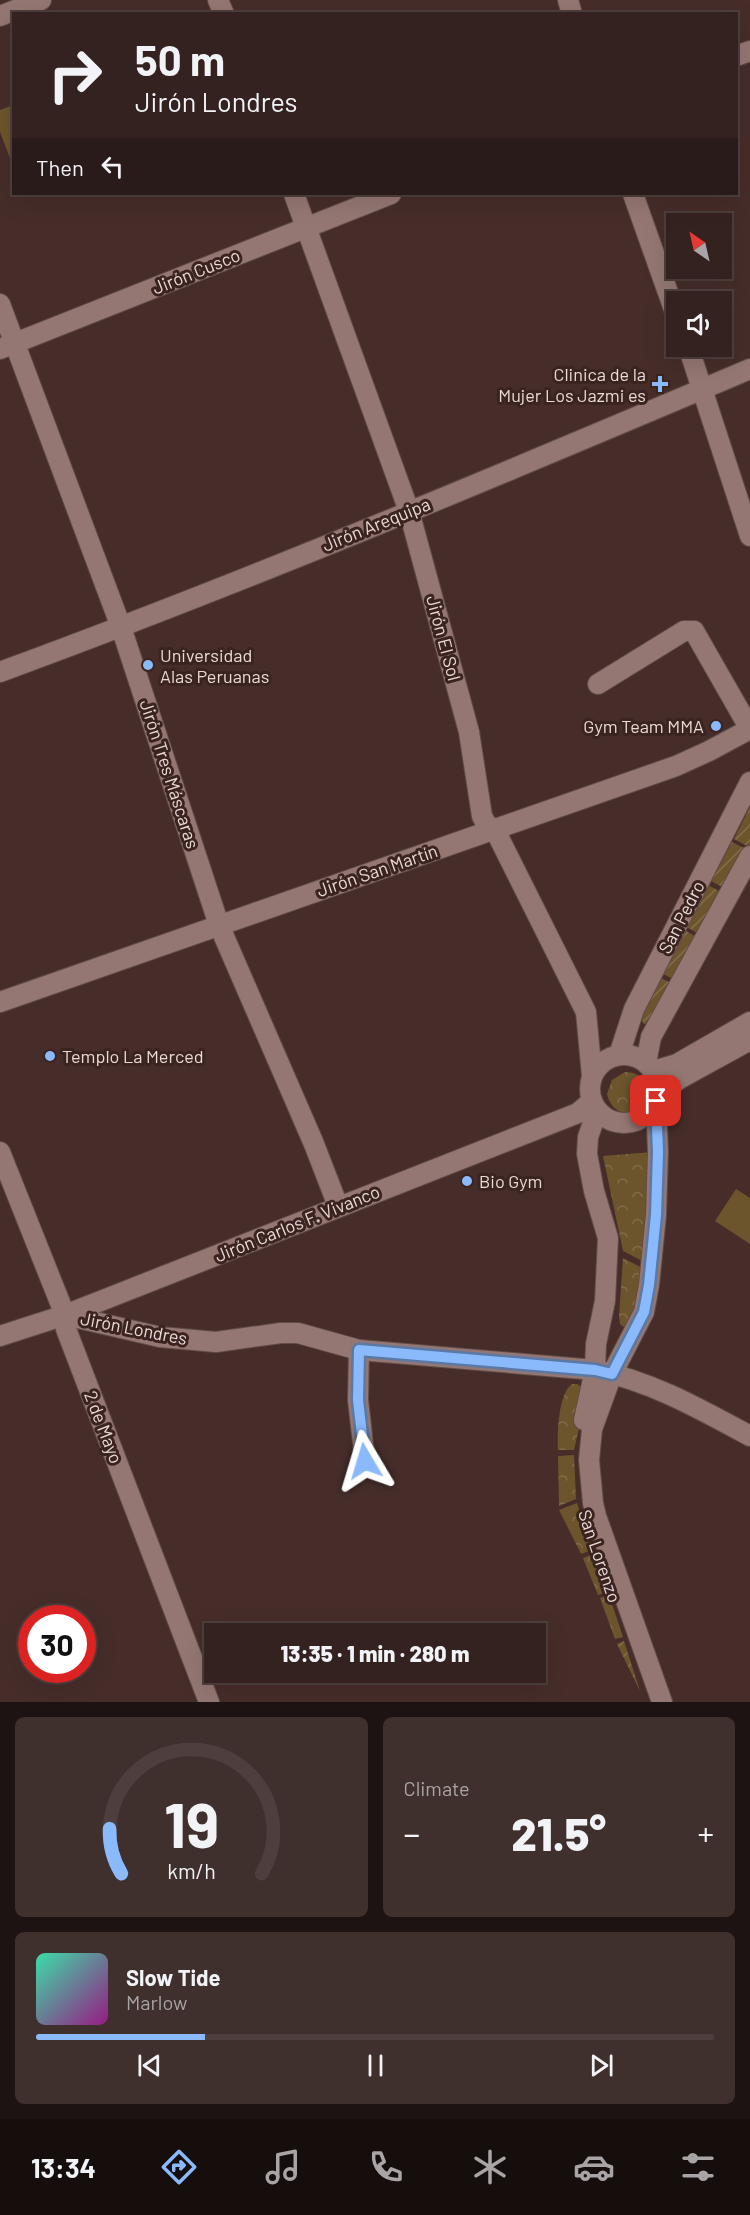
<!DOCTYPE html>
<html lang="en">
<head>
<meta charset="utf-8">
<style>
  :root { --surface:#342220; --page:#3f2f2d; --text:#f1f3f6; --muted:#a9a4a5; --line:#4e3f3e; --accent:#8abafc }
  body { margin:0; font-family:Barlow,sans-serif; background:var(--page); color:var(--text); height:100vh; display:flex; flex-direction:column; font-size:22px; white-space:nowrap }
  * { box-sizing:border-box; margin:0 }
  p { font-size:20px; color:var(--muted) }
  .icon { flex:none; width:33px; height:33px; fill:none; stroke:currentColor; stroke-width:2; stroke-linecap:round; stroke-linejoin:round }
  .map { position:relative; height:1702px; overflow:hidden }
  .drawer { display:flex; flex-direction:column; gap:15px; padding:15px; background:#1d1312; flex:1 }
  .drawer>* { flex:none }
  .top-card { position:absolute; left:12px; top:12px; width:726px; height:183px; border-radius:0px; box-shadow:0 6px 24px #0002,0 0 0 2px var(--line); background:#342220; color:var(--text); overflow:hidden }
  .needle { width:39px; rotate:326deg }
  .controls { position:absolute; left:666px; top:213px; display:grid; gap:12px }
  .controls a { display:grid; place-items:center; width:66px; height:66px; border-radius:0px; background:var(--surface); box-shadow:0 6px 24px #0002,0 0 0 2px var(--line); font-size:30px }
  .speed { position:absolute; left:18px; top:1605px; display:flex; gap:12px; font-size:30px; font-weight:700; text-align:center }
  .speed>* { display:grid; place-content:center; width:78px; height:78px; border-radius:50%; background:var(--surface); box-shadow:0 6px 24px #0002,0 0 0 2px var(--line); line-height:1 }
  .speed .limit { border:9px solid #d22; background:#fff; color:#111 }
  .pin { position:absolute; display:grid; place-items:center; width:51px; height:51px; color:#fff; margin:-26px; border-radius:12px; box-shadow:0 3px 9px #0006 }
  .me { position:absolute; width:66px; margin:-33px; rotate:353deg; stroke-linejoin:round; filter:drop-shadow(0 0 4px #0008) }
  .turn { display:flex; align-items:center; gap:21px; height:126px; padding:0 24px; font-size:27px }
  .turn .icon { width:78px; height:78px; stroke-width:2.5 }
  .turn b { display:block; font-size:42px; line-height:51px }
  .then { display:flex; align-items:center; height:57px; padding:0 24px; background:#0003; gap:12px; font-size:22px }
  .big { font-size:45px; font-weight:800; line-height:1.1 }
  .drawer .card { flex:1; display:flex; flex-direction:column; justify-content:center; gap:9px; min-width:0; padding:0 21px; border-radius:9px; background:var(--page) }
  .drawer .dial { align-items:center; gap:0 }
  .dial svg { height:156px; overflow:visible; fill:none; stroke:var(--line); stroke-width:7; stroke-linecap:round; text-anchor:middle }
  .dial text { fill:var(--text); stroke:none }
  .song { display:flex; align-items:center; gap:18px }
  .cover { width:72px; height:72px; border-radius:9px; background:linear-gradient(135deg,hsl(160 70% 55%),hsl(310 70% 35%)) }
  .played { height:6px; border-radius:3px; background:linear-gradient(90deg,var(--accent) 25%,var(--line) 25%) }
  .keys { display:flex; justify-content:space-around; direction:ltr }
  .heat { display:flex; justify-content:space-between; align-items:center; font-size:33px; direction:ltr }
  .drawer .tiles { flex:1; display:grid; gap:15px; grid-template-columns:1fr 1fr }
  .card:last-child { grid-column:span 2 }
  .trip { position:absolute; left:204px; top:1623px; width:342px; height:60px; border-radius:0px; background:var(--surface); box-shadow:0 6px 24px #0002,0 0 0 2px var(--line); font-weight:800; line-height:60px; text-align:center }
  .menu { display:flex; height:96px; justify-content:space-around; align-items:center; background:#150e0d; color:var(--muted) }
  .menu .icon { width:42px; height:42px }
  .menu .selected { color:var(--accent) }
  .menu b { font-size:27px; color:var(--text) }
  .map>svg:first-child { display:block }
</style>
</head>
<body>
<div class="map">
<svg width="750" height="1702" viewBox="0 0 750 1702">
  <defs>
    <pattern id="park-crowns" width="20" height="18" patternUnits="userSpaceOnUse" patternTransform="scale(1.5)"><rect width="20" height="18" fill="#6c552c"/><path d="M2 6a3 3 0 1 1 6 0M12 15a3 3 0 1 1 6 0" fill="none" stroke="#816d4a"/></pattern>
    <pattern id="garden-furrows" width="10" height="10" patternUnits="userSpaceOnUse" patternTransform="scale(1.5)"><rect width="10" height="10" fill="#6c552c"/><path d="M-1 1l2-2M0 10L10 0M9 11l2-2" fill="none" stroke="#816d4a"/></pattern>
  </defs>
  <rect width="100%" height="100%" fill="#462d2a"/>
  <g fill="#6c552c">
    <polygon points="13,105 13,166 0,132 0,110"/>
    <polygon points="736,1189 750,1198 750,1244 715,1221"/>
  </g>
  <g fill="url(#park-crowns)">
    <path d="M 625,1072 C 645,1072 655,1089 645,1106 C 630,1120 611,1113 607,1094 L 612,1080 Z"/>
    <polygon points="653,1152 650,1265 623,1251 603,1156"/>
    <polygon points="623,1258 648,1271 639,1322 629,1318 625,1328 620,1324 619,1316"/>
    <path d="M 572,1384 L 577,1384 L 582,1387 L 585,1403 L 574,1450 L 558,1450 C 557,1434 558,1394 572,1384 Z"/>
    <polygon points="574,1455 576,1499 559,1506 558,1456"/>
    <polygon points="577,1503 592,1550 581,1554 559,1510"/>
    <polygon points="593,1554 608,1592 598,1595 583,1558"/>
    <polygon points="609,1595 623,1637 615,1639 600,1598"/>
  </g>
  <g fill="url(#garden-furrows)">
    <polygon points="750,807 750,846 749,847 734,839"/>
    <polygon points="732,842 748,850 724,888 711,881"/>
    <polygon points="708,885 721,892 699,934 685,926"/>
    <polygon points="683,929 698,938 675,980 661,973"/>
    <polygon points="659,977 673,984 648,1024 644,1024 640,1018"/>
    <polygon points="624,1641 640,1691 617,1644"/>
  </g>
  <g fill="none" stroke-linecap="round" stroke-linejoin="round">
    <defs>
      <g id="minor">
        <polyline points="218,0 224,14"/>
        <polyline points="568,0 572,14"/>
        <polyline points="0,16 41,0"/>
        <polyline points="736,56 750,51"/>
        <polyline points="294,194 409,511 469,732 482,816 486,824 495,830 586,1012 592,1076"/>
        <polyline points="633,194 676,315"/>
        <polyline points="0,304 121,627 219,925 314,1144 338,1206"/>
        <polyline points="688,346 750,536"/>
        <polyline points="0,349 391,194"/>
        <path d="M 0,672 C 253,579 502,474 750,369"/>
        <polyline points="598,684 684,631 694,631 750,729"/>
        <polyline points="0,1002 676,766 709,751 750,729"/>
        <circle cx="624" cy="1089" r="34"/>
        <polyline points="619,1055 634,1009 750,782"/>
        <polyline points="646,1063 651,1037 750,856"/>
        <polyline points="653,1071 677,1064 750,1022"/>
        <polyline points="658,1095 679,1079 750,1040"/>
        <polyline points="656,1101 658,1152 656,1215 649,1285 644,1312 612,1374 592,1429 589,1460 593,1503 596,1516 662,1702"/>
        <polyline points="0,1152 65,1315 66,1329 209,1702"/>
        <path d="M 65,1315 L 160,1337 L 216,1342 L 281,1333 L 298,1333 L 359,1350 L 595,1370 C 651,1381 700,1409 750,1436"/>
        <polyline points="0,1336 65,1315 578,1113 591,1102"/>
        <polyline points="359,1350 358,1400 365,1461"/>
        <polyline points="584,1420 595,1370 596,1344 605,1301 608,1238 594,1191 587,1154 588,1137 597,1111"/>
      </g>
    </defs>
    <use href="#minor" stroke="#604c49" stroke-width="22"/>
    <use href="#minor" stroke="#947773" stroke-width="20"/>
  </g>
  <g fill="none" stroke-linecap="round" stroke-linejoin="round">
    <defs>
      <polyline id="route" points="365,1461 358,1400 359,1350 595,1370 612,1374 644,1312 649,1285 656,1215 658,1152 656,1101"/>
    </defs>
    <use href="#route" stroke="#5a79a4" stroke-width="15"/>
    <use href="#route" stroke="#8abafc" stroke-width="10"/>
  </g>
  <g fill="#8abafc" stroke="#3b2420" stroke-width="2">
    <path d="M657 375h6v6h6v6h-6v6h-6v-6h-6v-6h6z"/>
    <circle cx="148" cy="665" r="6"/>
    <circle cx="716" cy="726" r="6"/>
    <circle cx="50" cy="1056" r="6"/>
    <circle cx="467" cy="1181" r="6"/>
  </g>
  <g text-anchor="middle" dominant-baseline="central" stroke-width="6" stroke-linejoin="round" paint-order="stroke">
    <g font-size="18" fill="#e9d9d7" stroke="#3b2420">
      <text transform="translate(196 271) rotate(-22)">Jirón Cusco</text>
      <text transform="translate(376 524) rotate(-22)">Jirón Arequipa</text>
      <text transform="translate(444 638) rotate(75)">Jirón El Sol</text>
      <text transform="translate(170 774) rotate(72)">Jirón Tres Máscaras</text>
      <text transform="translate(377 870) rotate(-19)">Jirón San Martín</text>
      <text transform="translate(681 917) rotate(-63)">San Pedro</text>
      <text transform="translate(297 1223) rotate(-22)">Jirón Carlos F. Vivanco</text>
      <text transform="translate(134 1328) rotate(11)">Jirón Londres</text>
      <text transform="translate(104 1427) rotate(69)">2 de Mayo</text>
      <text transform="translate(600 1556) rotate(71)">San Lorenzo</text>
    </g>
    <g font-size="18" fill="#e9d9d7" stroke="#3b2420" text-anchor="start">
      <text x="646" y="374" text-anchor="end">Clinica de la<tspan x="646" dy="21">Mujer Los Jazmi es</tspan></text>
      <text x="160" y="655">Universidad<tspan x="160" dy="21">Alas Peruanas</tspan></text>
      <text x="704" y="726" text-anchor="end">Gym Team MMA</text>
      <text x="62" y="1056">Templo La Merced</text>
      <text x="479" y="1181">Bio Gym</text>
    </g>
  </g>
</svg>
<div class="controls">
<a><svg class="needle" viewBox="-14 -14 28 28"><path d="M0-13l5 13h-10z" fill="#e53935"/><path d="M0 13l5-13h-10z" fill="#a9a4a5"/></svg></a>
<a><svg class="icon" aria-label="sound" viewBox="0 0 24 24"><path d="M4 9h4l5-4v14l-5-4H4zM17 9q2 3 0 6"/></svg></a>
</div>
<div class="speed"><div class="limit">30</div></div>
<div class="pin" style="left:656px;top:1101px;background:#d93025"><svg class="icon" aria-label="arrive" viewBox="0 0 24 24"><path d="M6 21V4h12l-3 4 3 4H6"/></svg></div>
<svg class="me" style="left:365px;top:1461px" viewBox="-20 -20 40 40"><path d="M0-17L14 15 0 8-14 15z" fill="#8abafc" stroke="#fff" stroke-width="4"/></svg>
<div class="trip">13:35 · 1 min · 280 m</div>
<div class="top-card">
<div class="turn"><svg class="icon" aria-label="right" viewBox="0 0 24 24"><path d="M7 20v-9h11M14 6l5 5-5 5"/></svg><div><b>50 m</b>Jirón Londres</div></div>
<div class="then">Then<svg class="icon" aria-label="left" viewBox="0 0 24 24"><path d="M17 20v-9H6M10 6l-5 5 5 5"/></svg></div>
</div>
</div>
<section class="drawer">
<div class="tiles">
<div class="card dial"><svg viewBox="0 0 100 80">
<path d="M14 69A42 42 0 1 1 86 69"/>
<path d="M14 69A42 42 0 0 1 8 46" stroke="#8abafc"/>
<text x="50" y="56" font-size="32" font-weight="700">19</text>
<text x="50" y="72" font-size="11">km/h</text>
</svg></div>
<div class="card"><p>Climate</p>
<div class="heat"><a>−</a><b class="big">21.5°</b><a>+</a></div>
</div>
<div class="card">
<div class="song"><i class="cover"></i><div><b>Slow Tide</b><p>Marlow</p></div></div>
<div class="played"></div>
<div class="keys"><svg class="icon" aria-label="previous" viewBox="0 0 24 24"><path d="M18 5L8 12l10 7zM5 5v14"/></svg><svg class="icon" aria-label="pause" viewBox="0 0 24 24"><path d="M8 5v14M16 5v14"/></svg><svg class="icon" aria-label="next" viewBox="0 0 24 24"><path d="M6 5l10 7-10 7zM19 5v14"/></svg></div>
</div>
</div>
</section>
<nav class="menu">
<b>13:34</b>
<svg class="icon selected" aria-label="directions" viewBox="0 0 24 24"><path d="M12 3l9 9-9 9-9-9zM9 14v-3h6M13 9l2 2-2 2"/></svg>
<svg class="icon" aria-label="music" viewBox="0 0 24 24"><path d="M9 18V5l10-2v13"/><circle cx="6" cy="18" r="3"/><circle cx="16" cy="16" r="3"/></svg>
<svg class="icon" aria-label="phone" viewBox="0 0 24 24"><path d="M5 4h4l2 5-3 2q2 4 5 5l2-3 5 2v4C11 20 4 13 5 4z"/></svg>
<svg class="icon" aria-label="climate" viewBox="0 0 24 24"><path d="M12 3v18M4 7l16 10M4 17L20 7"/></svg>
<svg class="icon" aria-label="car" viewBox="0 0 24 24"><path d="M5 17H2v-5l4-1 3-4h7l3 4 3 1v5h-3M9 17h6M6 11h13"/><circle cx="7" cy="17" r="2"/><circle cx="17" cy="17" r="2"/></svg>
<svg class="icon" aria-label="filters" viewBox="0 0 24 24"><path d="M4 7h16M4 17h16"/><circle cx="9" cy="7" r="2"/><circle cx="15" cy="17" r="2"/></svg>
</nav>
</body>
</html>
